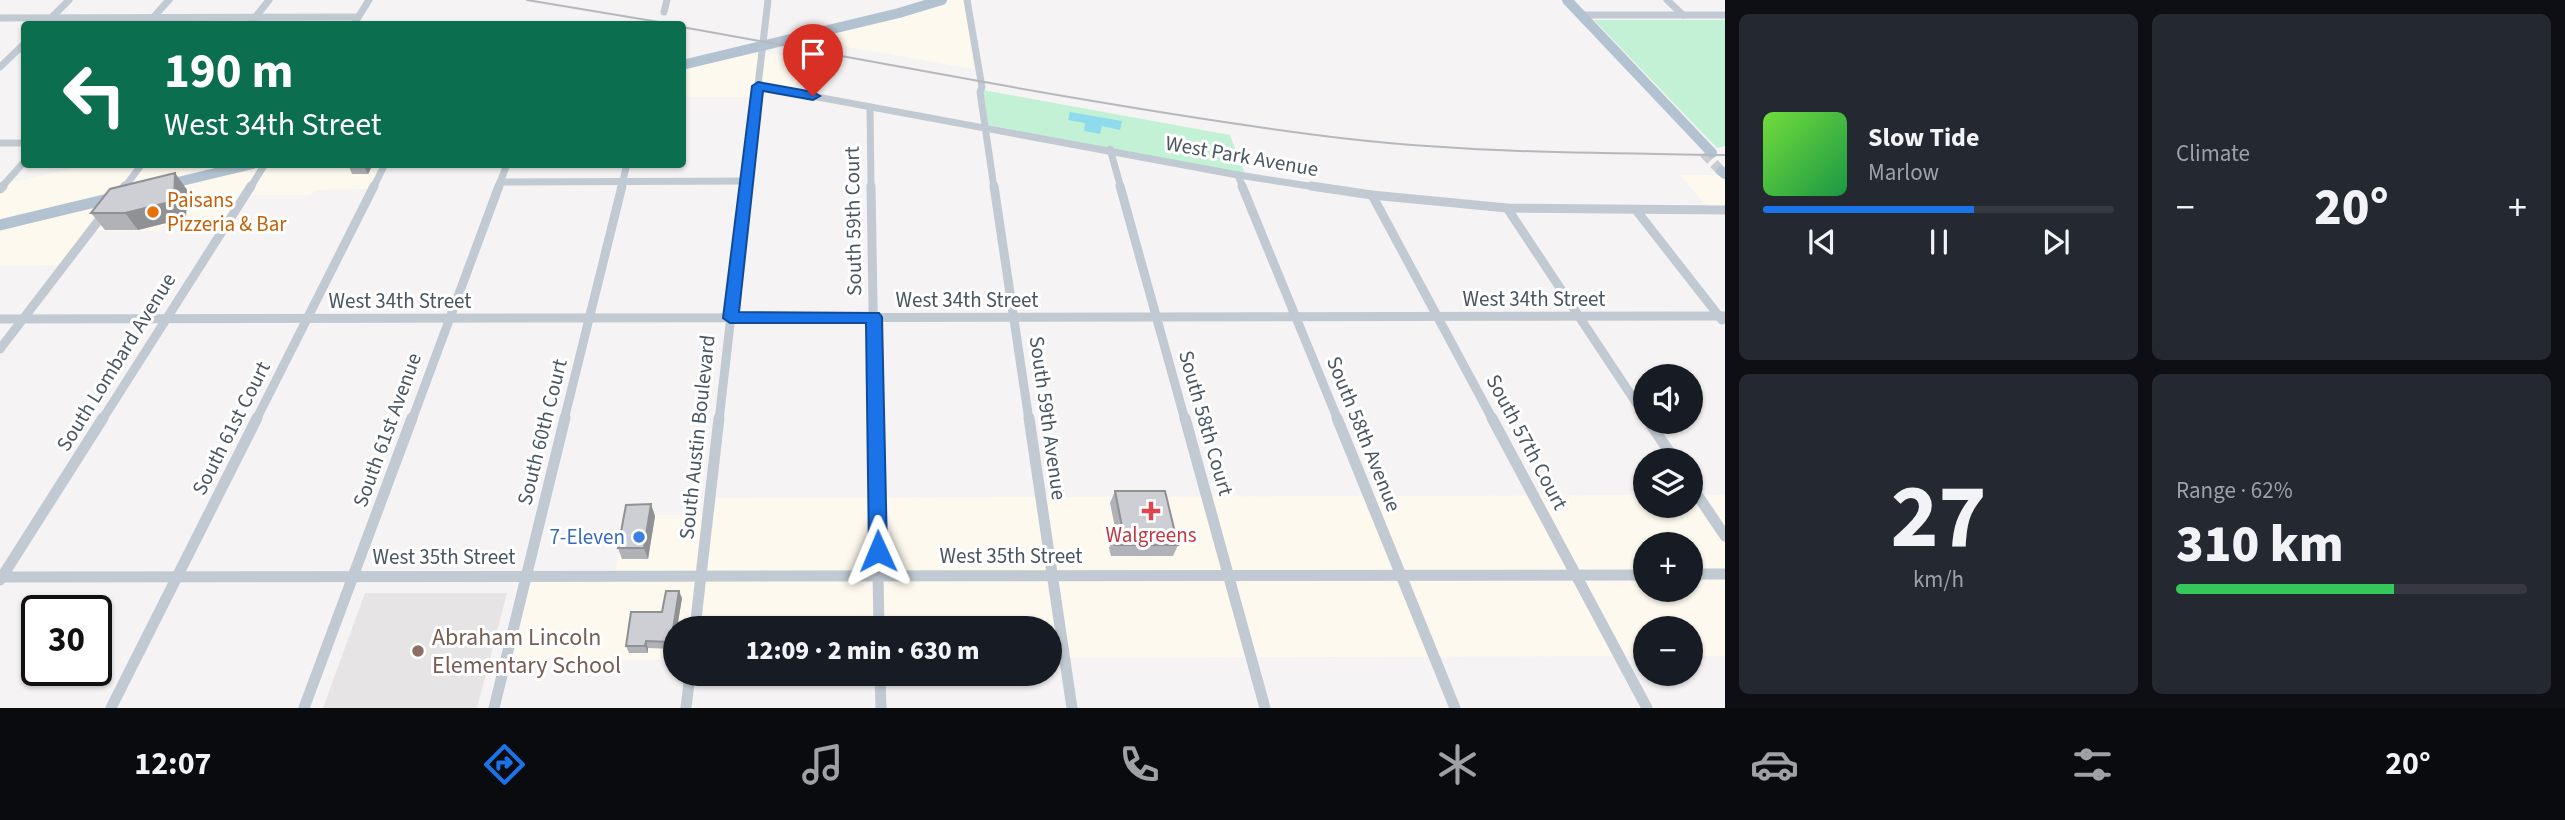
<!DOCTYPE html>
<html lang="en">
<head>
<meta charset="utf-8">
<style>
  :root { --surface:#171b24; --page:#242831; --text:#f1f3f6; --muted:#9ea1a6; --line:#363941; --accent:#1a73e8 }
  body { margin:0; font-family:"Source Sans 3",sans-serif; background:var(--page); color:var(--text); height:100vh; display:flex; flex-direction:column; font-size:26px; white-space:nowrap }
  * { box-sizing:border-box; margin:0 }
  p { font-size:23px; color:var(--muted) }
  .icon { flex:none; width:38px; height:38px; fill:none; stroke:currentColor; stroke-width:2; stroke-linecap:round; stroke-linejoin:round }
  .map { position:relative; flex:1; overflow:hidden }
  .sheet { display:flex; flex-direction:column; gap:14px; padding:14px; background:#0d0f14; width:840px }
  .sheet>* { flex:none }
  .guide { position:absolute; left:21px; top:21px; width:665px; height:147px; border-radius:7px; box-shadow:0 2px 5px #0004; background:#0b6e4f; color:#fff; overflow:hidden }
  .controls { position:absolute; left:1633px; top:364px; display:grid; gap:14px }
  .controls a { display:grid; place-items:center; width:70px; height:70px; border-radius:50%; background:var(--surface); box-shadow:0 2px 5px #0004; font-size:35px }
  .speed { position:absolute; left:21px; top:595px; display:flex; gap:14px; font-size:35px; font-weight:700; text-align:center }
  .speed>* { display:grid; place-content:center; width:91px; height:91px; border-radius:50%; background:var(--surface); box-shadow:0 2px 5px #0004; line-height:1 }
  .speed .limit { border:4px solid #111; border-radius:10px; background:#fff; color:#111 }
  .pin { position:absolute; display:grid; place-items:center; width:60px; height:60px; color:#fff; margin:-72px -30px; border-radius:50% 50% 50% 0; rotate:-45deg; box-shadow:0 0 7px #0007 }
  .pin .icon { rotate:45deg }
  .me { position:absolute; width:77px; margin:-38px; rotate:359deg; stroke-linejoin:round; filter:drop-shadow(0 0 5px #0008) }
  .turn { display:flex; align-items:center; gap:24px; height:147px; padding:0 28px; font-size:32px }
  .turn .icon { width:91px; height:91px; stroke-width:2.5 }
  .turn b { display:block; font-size:49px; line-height:60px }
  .big { font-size:52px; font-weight:800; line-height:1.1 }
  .sheet .tile { flex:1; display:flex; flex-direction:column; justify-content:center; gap:10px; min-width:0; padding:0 24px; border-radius:10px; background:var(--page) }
  .sheet .dial { align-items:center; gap:0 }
  .dial b { font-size:91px; line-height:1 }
  .song { display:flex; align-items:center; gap:21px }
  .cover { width:84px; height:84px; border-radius:10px; background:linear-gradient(135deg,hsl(100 70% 55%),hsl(140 70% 35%)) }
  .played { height:7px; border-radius:4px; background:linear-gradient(90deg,var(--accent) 60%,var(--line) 60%) }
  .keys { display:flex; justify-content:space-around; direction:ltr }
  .heat { display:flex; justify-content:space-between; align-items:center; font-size:38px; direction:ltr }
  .charge { height:10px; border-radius:5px; background:linear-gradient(90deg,#34c759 62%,var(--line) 0) }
  .sheet .tiles { flex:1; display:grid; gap:14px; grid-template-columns:repeat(2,1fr) }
  .trip { position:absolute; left:663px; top:616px; width:399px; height:70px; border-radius:35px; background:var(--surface); box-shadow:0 2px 5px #0004; font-weight:800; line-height:70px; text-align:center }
  .tab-bar { display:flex; height:112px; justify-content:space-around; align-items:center; background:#090b0e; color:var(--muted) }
  .tab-bar .icon { width:49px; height:49px }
  .tab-bar .on { color:var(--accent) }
  .tab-bar b { font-size:32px; color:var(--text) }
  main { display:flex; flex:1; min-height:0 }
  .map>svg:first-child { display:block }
</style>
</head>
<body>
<main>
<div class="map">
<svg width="1725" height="708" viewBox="0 0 1725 708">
  <rect width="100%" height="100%" fill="#f5f3f3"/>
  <g fill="#fdf9ef" fill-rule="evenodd">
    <polygon points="943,0 964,0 974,69 799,39"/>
    <polygon points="760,48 754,97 683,97 682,66"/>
    <polygon points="764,52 811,60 792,91 759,85"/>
    <polygon points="88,165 263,165 225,224 164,224 159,231 91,231 65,265 0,266 0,185"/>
    <polygon points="267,165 387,165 375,189 316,190 309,195 247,195"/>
    <polygon points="1680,175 1725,175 1725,209 1709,209"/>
    <path d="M 1645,495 L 1645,506 L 1690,506 L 1691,495 L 1725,495 L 1725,656 L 1691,656 L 1690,628 L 1645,628 L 1645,656 L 1050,658 L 1050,628 L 676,628 L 675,660 L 509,660 L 531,574 L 615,574 L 626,515 L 705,515 L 714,498 ZM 1645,544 L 1690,544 L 1690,590 L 1645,590 Z"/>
  </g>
  <polygon fill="#e6e4e5" points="365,593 507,593 477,708 323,708"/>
  <g fill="#c3f1d5">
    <polygon points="1594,20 1725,20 1725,146 1717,148"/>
    <polygon points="983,90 1230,135 1245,174 988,125"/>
  </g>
  <polygon fill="#90daee" points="1070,112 1122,121 1120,130 1102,126 1100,134 1084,131 1085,123 1068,120"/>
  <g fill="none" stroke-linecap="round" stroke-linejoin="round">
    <polyline stroke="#caccce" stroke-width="10" stroke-dasharray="10 4.5" stroke-linecap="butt" points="1704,153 1721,171"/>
    <g stroke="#c1cad2" stroke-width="7">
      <polyline points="967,0 982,87 980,92 994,188"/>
      <polyline points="1667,0 1683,15"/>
      <polyline points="664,12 667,0"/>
      <polyline points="1581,15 1725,15"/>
      <polyline points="0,18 358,17"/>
      <polyline points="50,19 69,0"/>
      <polyline points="147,24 169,0"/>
      <polyline points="250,24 269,0"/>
      <polyline points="354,24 369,0"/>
      <polyline points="0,67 24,44"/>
      <polyline points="758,86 1238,175 1322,188"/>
      <polyline points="870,107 871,188"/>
      <polyline points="0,143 24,143"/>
      <polyline points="1110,149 1121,188"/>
      <polyline points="1238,175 1243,188"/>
      <polyline points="500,182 746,181"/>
      <polyline points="1,188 24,162"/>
      <polyline points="124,188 142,164"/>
      <polyline points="250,188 265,164"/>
      <polyline points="373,188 385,164"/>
      <polyline points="498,188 507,164"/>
      <polyline points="621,188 627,164"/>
      <polyline points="746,188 768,0"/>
    </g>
    <g stroke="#c1cad2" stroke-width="9">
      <polyline points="871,186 875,420"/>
      <polyline points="994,186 1029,420"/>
      <polyline points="1120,186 1185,420"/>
      <polyline points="1242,186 1338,420"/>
      <polyline points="1311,186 1372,195 1507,208 1725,210"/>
      <polyline points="0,189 3,186"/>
      <polyline points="118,195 125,186"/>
      <polyline points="1372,195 1493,420"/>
      <polyline points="1507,208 1645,416"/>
      <polyline points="1636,210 1722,320"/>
      <polyline points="0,319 1725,316"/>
      <polyline points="0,349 105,212"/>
      <polyline points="102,420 251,186"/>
      <polyline points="256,420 374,186"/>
      <polyline points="412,420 499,186"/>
      <polyline points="564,420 622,186"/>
      <polyline points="719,420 746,186"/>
    </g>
    <g stroke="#c1cad2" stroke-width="11">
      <polyline points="875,418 879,628"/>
      <polyline points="1029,418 1072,708"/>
      <polyline points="1185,418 1265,708"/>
      <polyline points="1337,418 1455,708"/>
      <polyline points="1492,418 1647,708"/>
      <polyline points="1649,422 1675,460"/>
      <polyline points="1690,484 1725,536"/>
      <polyline points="1690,574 1725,574"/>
      <polyline points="0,577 1645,575"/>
      <polyline points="0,580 103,418"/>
      <polyline points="695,628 719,418"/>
      <polyline points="880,674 881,708"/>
      <polyline points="111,708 257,418"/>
      <polyline points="304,708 412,418"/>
      <polyline points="494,708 565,418"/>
      <polyline points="686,708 690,674"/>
    </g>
    <g stroke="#b3c2d1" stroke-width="10">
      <polyline points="1567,0 1712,153"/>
      <polyline points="682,65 899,13 942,0"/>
      <polyline points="1721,171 1725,174"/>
      <polyline points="165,185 253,164"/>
    </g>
    <polyline stroke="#b3c2d1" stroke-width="11" points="0,225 116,197"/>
    <g stroke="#b5b8bd" stroke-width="2">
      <polyline points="527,0 671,24"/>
      <path d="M 682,27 C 895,65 1109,108 1324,136 C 1457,153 1591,153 1725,155"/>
    </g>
  </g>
  <g fill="#b0b2b7">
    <polygon points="348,164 373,164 368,174 352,174"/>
    <polygon points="175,173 187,190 186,218 138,230 105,230 91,213"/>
    <polygon points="1115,491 1178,545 1173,556 1111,556 1109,548 1114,537 1117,537 1110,503"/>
    <polygon points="655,516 648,559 622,559 618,548"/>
    <polygon points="682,598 677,628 676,628 673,649 648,648 648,653 629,653 626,646 662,612"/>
  </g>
  <g fill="#909195">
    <polygon points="363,164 373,164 368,174"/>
    <polygon points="175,173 187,190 186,218 138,230 125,213"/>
    <polygon points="651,504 655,516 648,559 644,548"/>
    <polygon points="679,591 682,598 677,628 676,628 673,649 671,642"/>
    <polygon points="646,641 648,648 648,653 645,646"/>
  </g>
  <g fill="#cdcfd5" stroke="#909195" stroke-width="2">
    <polygon points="175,173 174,201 125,213 91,213 110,189"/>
    <polygon points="1115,491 1165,491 1178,545 1115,545 1114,537 1124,537"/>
    <polygon points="651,504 644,548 618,548 626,505"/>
    <polygon points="666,591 679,591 671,642 646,641 645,646 626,646 631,612 662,612"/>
  </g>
  <polygon fill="#1a73e8" stroke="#114b97" stroke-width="2" points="758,82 813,92 820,96 813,100 763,91 739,312 879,313 882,317 887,551 885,557 878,560 871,557 869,551 866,323 730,323 723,318 752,86"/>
  <circle fill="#e8710a" stroke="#fff" stroke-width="2.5" cx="153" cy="212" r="7"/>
  <path fill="#e0444e" stroke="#fff" stroke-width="2.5" d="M1147.5 500.5h7v7h7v7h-7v7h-7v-7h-7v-7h7z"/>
  <circle fill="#3f7fe0" stroke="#fff" stroke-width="2.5" cx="639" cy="537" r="7"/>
  <circle fill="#8d6e63" stroke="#fff" stroke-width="2.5" cx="418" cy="651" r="7"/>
  <g text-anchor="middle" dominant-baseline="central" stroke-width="6" stroke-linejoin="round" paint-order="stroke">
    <g font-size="21" fill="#4a5661" stroke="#fff">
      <text transform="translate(1242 156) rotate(10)">West Park Avenue</text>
      <text transform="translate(853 221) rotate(-91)">South 59th Court</text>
      <text x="1534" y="299">West 34th Street</text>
      <text x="967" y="300">West 34th Street</text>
      <text x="400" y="301">West 34th Street</text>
      <text transform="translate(116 362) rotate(-58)">South Lombard Avenue</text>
      <text transform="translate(1048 418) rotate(82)">South 59th Avenue</text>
      <text transform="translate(1206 423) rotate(74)">South 58th Court</text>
      <text transform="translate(231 428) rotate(-63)">South 61st Court</text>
      <text transform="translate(387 430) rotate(-70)">South 61st Avenue</text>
      <text transform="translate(542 432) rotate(-76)">South 60th Court</text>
      <text transform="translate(1364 434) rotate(68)">South 58th Avenue</text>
      <text transform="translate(697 437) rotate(-84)">South Austin Boulevard</text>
      <text transform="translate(1527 442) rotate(62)">South 57th Court</text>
      <text x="1011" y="556">West 35th Street</text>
      <text x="444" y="557">West 35th Street</text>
    </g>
    <g font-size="21" fill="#c56008" stroke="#fff" text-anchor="start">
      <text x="167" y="200">Paisans<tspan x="167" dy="24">Pizzeria &amp; Bar</tspan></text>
    </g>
    <g font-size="21" fill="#be3a42" stroke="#fff">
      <text x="1151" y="535">Walgreens</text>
    </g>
    <g font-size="21" fill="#366cbe" stroke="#fff" text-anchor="end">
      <text x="625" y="537">7-Eleven</text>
    </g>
    <g font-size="24" fill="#785e54" stroke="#fff" text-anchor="start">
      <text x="432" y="637">Abraham Lincoln<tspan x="432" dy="28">Elementary School</tspan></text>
    </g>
  </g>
</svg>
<div class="controls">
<a><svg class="icon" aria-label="sound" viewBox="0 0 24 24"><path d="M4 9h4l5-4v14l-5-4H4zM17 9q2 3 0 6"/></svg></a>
<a><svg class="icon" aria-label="layers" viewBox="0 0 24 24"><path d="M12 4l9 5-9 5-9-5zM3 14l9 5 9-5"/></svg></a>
<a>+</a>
<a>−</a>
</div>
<div class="speed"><div class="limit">30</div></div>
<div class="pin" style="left:813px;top:96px;background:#d93025"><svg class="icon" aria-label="arrive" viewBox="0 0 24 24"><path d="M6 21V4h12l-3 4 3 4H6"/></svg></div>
<svg class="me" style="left:878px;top:551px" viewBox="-20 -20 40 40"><path d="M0-17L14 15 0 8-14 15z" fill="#1a73e8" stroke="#fff" stroke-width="4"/></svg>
<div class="trip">12:09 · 2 min · 630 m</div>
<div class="guide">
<div class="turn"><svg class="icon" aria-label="left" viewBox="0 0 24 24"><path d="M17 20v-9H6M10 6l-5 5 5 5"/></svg><div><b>190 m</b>West 34th Street</div></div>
</div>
</div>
<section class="sheet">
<div class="tiles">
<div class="tile">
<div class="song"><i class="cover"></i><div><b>Slow Tide</b><p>Marlow</p></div></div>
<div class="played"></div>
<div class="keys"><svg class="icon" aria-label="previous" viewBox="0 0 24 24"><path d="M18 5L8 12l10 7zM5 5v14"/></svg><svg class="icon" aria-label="pause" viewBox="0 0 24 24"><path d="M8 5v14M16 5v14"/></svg><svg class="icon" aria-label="next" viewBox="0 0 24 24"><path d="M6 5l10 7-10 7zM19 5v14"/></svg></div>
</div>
<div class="tile"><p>Climate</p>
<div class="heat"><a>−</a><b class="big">20°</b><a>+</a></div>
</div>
<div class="tile dial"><b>27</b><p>km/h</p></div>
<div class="tile"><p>Range · 62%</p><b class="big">310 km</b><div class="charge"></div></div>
</div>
</section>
</main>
<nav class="tab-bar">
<b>12:07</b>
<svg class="icon on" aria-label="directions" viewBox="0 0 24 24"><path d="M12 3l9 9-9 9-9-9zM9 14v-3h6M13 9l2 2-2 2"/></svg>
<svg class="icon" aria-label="music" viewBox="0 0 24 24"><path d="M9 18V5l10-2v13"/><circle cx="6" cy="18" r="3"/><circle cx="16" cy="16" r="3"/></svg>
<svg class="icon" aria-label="phone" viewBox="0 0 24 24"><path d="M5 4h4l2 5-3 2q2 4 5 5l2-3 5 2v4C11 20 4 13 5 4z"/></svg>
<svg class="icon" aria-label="climate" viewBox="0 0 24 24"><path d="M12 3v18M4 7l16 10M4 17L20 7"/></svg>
<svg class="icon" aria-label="car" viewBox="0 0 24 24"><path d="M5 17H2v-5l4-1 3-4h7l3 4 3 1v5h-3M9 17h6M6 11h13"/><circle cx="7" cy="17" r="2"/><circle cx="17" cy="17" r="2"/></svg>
<svg class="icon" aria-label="filters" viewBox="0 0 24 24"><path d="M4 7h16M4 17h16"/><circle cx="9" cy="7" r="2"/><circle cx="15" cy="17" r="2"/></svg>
<b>20°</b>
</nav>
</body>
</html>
